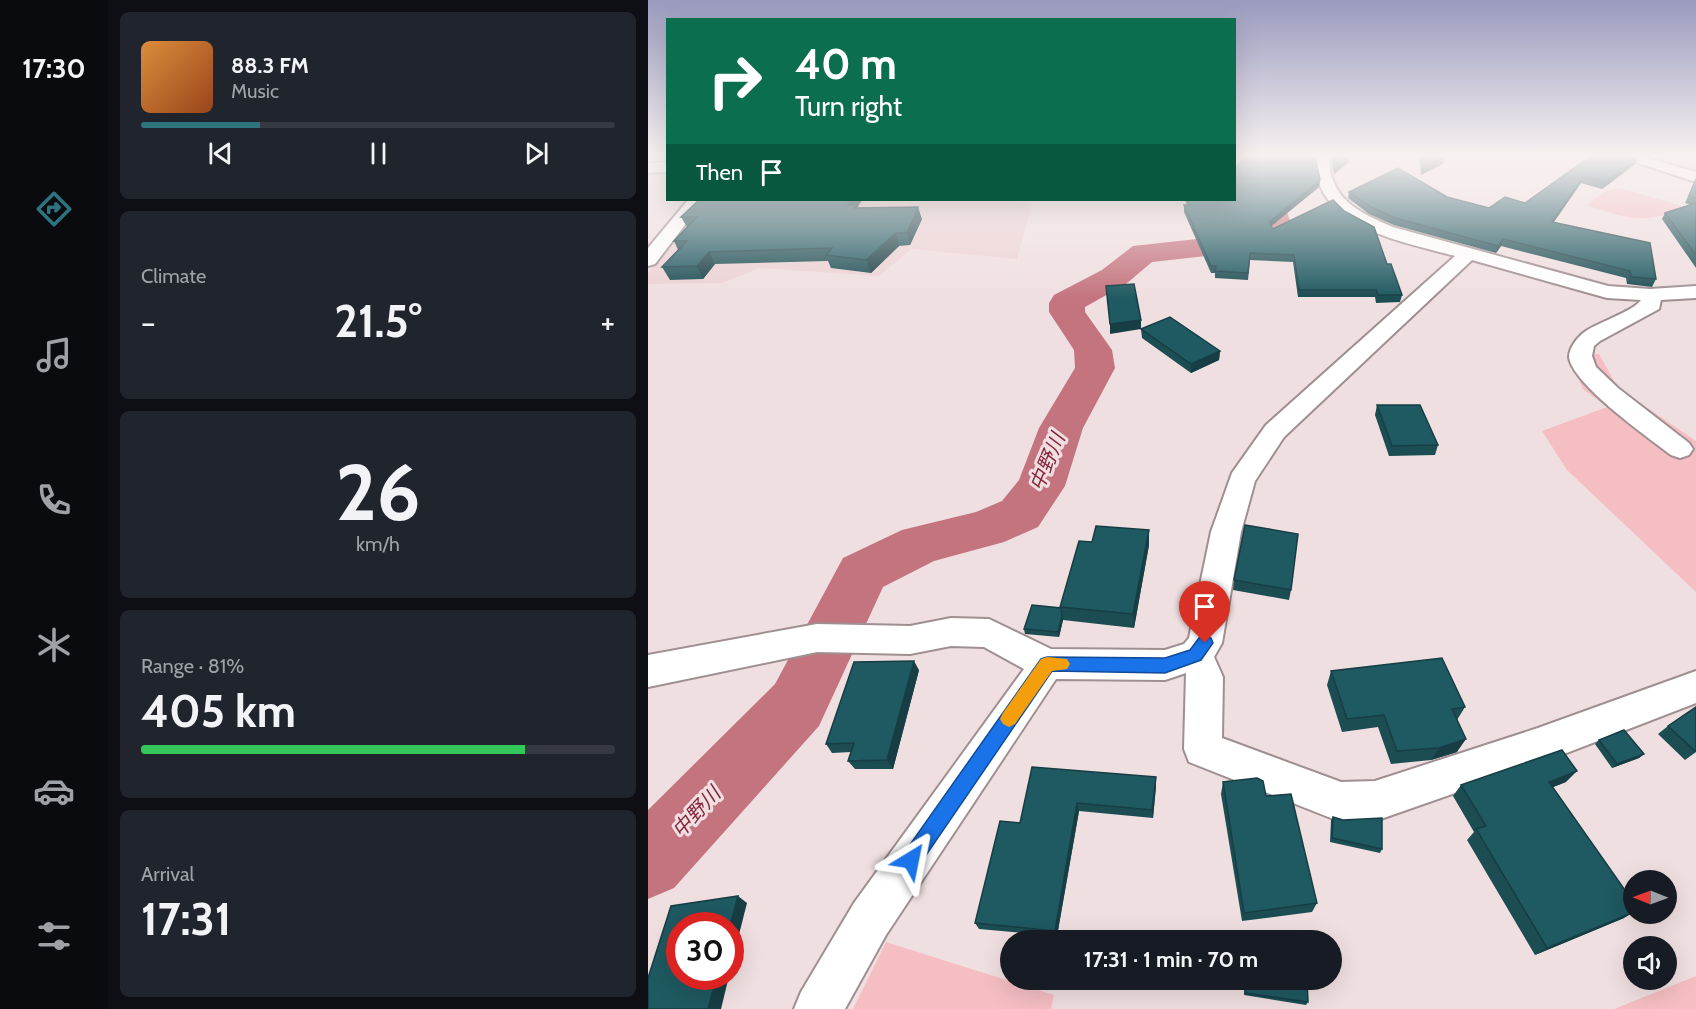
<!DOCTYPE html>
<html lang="en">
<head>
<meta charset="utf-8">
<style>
  :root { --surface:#171b24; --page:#20242c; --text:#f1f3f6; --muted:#9ea1a6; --line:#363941; --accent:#2d747f }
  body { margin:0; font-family:Cabin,"Noto Sans JP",sans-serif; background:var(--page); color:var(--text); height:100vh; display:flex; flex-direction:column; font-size:22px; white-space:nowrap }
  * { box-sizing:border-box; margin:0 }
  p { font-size:20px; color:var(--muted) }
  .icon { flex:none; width:33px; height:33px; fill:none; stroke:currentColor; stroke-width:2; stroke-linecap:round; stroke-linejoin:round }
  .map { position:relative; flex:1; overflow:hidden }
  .sheet { display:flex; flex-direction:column; gap:12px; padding:12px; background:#0d0f14; width:540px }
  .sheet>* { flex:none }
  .top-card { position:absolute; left:18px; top:18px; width:570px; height:183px; border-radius:0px; box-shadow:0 6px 24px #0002; background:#0b6e4f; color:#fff; overflow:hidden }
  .needle { width:39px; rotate:271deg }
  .tools { position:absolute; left:975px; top:870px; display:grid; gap:12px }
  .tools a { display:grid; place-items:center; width:54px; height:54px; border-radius:50%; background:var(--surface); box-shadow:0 6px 24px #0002; font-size:30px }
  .speed { position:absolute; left:18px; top:912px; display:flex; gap:12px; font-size:30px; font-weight:700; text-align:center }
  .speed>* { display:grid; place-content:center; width:78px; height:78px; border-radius:50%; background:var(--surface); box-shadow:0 6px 24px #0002; line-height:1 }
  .speed .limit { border:9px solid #d22; background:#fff; color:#111 }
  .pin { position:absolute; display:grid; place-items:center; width:51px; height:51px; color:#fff; margin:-62px -26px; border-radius:50% 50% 50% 0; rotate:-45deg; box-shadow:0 0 6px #0007 }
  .pin .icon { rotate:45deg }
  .me { position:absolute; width:66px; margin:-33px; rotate:35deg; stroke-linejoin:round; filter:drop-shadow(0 0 4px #0008) }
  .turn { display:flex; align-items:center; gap:21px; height:126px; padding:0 30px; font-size:27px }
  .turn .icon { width:78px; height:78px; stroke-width:2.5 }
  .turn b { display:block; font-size:42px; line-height:51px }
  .then { display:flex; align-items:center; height:57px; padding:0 30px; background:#0003; gap:12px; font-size:22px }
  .big { font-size:45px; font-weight:700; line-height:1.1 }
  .sheet .tile { flex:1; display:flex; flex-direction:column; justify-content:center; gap:9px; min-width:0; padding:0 21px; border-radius:9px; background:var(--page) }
  .sheet .dial { align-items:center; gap:0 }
  .dial b { font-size:78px; line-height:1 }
  .song { display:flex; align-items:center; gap:18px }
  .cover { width:72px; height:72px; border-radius:9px; background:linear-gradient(135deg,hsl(30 70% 55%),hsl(20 70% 35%)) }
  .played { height:6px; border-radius:3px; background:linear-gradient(90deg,var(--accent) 25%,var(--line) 25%) }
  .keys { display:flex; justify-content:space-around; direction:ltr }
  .heat { display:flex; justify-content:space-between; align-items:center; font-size:33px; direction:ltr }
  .charge { height:9px; border-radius:4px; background:linear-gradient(90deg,#34c759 81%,var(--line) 0) }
  .trip { position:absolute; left:352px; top:930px; width:342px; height:60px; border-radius:30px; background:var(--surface); box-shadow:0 6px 24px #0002; font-weight:700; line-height:60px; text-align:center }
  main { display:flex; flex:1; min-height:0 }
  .dock { display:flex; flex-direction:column; width:108px; justify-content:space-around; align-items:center; background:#090b0e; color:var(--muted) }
  .dock .icon { width:42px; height:42px }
  .dock .on { color:var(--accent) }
  .dock b { font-size:27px; color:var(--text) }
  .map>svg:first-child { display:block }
</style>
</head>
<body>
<main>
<nav class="dock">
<b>17:30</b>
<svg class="icon on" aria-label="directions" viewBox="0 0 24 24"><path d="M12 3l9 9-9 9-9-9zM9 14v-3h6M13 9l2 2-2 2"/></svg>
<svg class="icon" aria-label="music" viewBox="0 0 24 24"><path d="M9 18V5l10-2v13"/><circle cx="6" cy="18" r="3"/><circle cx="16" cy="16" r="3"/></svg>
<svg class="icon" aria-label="phone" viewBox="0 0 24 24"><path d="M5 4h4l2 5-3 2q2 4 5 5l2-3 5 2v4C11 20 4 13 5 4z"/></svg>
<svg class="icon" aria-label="climate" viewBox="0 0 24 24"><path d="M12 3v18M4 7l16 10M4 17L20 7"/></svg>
<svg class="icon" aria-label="car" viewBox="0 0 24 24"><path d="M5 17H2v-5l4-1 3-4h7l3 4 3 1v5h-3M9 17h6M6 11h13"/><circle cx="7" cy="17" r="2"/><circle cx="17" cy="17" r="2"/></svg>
<svg class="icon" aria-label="filters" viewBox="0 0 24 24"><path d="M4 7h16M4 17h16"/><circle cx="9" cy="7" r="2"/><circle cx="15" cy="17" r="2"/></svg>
</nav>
<section class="sheet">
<div class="tile">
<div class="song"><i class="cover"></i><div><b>88.3 FM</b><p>Music</p></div></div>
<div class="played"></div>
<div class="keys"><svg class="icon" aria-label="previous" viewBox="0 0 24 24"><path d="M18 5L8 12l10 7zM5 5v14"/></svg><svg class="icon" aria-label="pause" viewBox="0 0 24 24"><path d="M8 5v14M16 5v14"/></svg><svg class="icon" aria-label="next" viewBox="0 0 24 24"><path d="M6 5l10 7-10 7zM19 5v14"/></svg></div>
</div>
<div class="tile"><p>Climate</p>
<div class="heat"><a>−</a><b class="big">21.5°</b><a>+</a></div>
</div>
<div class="tile dial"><b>26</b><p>km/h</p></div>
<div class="tile"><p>Range · 81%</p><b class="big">405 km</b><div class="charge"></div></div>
<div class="tile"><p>Arrival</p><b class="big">17:31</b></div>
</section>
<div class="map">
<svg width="1048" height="1009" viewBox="0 0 1048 1009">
  <rect width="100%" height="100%" fill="#f0dfe0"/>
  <polygon fill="#ecd2d4" points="58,200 362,200 384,204 369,259 263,249 231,276 112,268 74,283 0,284 0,273"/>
  <g fill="#f5bec3">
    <path d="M 972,188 L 1034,206 C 1000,227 973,217 938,205 L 956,192 Z"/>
    <polygon points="951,354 970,388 1048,441 1048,592 919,470 894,431 959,407 935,389 920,356"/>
    <polygon points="238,942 406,995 403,1009 205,1009"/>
    <polygon points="1048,976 1048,1009 966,1009"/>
  </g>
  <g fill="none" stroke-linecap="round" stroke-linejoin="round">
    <path fill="#c4747f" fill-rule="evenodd" d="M 621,156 L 647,156 C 629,182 633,194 643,223 L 623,243 L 576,254 L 504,262 L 478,284 L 437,307 L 437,312 L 464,350 L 467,368 L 435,428 L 417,486 L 390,527 L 356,542 L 286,561 L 235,587 L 171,726 L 26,888 L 0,899 L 0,810 L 127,684 L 195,558 L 254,530 L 328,512 L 354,501 L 371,480 L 391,428 L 427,368 L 426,350 L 401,312 L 401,303 L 406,295 L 454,270 L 485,246 L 576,236 L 601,229 L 612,221 C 605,196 604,177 621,156 Z"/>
    <defs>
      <g id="street">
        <path d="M 667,156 L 681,156 C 681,199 710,212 745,227 L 960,286 L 1002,289 L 1048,286 L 1048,298 L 1013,300 L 1011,309 L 952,341 L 946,346 L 944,356 L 948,367 L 970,388 L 1041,443 L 1045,449 L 1041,455 L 1032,458 L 1023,455 C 1001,438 924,384 921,357 C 921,348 930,336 938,331 C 951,322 986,311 993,300 L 959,298 L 824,260 L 636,437 L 607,481 L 593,532 L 574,643 L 566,657 L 575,677 L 574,738 L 693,782 L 727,781 L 890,728 L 1048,671 L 1048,703 L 890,764 L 727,821 L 693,822 L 541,762 L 536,749 L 538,673 L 517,680 L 408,679 L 238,935 L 197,1009 L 146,1009 L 153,992 L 206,903 L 376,669 L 336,647 L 303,646 L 262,654 L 169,652 L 0,687 L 0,655 L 169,624 L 262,626 L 303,618 L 341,619 L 403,649 L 517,650 L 536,644 L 541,638 L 563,532 L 584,473 L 618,425 L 807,256 C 754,241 664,228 667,156 Z"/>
        <polygon points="969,156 993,156 1048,172 1048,182"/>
        <polygon points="40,200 56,200 7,264 0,266 0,248"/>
      </g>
      <polygon id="secondary" points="20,162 20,172 0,173 0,163"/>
    </defs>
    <use href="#street" stroke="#9f8f91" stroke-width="4"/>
    <use href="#secondary" stroke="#9f8f91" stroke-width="3"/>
    <use href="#street" fill="#fff" fill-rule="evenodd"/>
    <use href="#secondary" fill="#fff" fill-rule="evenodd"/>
  </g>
  <g fill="#1b4d53">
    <polygon points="684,156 694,156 701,158 701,162 686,174"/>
    <polygon points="771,156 797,156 796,163 773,175"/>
    <polygon points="943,156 989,159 986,165 954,189 933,183 906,222 1008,279 1004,287 979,284 978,278 853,246 848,253 746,225 721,214 700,198 701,192 799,197 841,208 877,203"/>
    <polygon points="1048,178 1048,268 1014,219 1017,213 1043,205 1037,203"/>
    <polygon points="672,180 671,187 623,226 625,229 739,264 754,295 752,302 728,303 727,297 650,297 645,262 602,260 600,280 567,278 567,273 563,273 536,212 536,205 539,205 537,200 586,200"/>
    <polygon points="51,200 214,200 209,208 274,219 262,245 251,246 223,273 183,268 180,261 67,264 55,279 22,280 14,267 30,250 26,241 39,227 33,217"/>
    <polygon points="493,329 572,351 571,360 543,373 494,338"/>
    <polygon points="729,405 790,445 787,455 741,456 727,415"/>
    <polygon points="501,530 501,545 486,628 415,620 411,637 377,634 376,629 413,608 412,607 444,542"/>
    <polygon points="586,580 643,590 641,600 585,590"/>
    <polygon points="271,670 245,769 207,769 200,761 203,752 184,753 178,744"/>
    <polygon points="683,671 817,707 809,720 809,752 783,760 743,764 730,727 694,732 679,685"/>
    <polygon points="1048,707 1048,752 1037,760 1010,734 1020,726"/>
    <polygon points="951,740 996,754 991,758 964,768 947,744"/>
    <polygon points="508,777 508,786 505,818 431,811 409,936 331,929 327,923 372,823"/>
    <polygon points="575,782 618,796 669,903 664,912 594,921 573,794"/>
    <polygon points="918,782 905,787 976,918 887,955 819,840 826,832 805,796 813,785"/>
    <polygon points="685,817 734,849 732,853 682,842 683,820"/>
    <polygon points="597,980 659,980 660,1002 658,1005 596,995"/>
  </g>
  <g fill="#163e44">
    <polygon points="796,156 797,156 796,163 773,175 775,168"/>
    <polygon points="701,158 701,162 686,174 686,170"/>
    <polygon points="989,159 986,165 954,189 957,182"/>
    <polygon points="936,176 933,183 901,228 904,222"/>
    <polygon points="672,180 671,187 620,229 621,222"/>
    <polygon points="203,200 214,200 209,208 212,217 200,205"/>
    <polygon points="270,207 274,219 262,245 259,233"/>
    <polygon points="248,233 251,246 223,273 218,260"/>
    <polygon points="855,239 853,246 848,253 850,246"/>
    <polygon points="61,252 67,264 55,279 49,266"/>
    <polygon points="493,320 493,329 462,334 462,324"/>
    <polygon points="572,351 571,360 543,373 543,364"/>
    <polygon points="501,530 501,545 486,628 485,614"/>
    <polygon points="414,616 415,620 411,637 410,632"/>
    <polygon points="266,661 271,670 245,769 239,760"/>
    <polygon points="818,739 809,752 783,760 791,748"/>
    <polygon points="996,754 991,758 964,768 969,764"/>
    <polygon points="929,771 918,782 890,793 901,782"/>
    <polygon points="508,777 508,786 505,818 504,810"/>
    <polygon points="429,803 431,811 409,936 407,931"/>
    <polygon points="90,896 99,903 82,970 82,926"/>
    <polygon points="986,912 976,918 887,955 899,948"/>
    <polygon points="69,976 81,976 73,1009 60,1009"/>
  </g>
  <g fill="#1f5961" stroke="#163e44" stroke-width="1.5">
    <polygon points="598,156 667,156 672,180 621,222 625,229 685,200 696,211 726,227 739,264 743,264 754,295 730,295 728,290 651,290 646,255 602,253 600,273 567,271 568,266 563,266 536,205 542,205 539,200 586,200 586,169"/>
    <polygon points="684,156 694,156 701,158 686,170"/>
    <polygon points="774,156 796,156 775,168"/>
    <polygon points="943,156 978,156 989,159 957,182 936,176 904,222 1002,243 1008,279 983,277 982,271 855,239 850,246 747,218 723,207 701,192 750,168 799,197 841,208 857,197 877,203"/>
    <polygon points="1048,179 1048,198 1041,196"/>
    <polygon points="51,200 203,200 200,205 208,205 206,208 270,207 259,233 248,233 218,260 178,255 184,248 61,252 49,266 14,267 39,241 26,241 49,217 33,217"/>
    <polygon points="1048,203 1048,255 1017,213"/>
    <polygon points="486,284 493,320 462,324 458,286"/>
    <polygon points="522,317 572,351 543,364 493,329"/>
    <polygon points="729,405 772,405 790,445 744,446"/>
    <polygon points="597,525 650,534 643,590 586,580"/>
    <polygon points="448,526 501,530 485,614 412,607 431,541 444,542"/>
    <polygon points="384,605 413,608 414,616 410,632 376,629"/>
    <polygon points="794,658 817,707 804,709 818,739 791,748 749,751 736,715 699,719 683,671"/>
    <polygon points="266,661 239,760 200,761 206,743 178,744 206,662"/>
    <polygon points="1048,707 1048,751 1047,751 1020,726"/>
    <polygon points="976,730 996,754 969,764 951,740"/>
    <polygon points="914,750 929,771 901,782 986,903 986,912 899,948 828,829 838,826 813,785"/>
    <polygon points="384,767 508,777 504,810 429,803 407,931 327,923 352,821 372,823"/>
    <polygon points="609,778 615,781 618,796 643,794 669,903 596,913 575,782"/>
    <polygon points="685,817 695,820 734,818 734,849 684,838"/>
    <polygon points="90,896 82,926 32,926 32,976 69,976 60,1009 0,1009 0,978 23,906"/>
    <polygon points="598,980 659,980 660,1002 597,993"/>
  </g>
  <linearGradient id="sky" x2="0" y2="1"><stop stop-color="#999abe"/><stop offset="0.52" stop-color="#f8f1f1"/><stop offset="1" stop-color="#f8f1f1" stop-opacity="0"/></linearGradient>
  <rect width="1048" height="298" fill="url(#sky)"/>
  <polygon fill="#1a73e8" stroke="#114b97" stroke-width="1.5" points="557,636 563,638 565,643 553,660 517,673 404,671 270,867 263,870 256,867 253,860 256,853 393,659 399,657 517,658 542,650 551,638"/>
  <polygon fill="#f59e0b" points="399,657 419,659 422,664 419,669 404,671 367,724 361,727 355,724 352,719 355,713 393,659"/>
  <g text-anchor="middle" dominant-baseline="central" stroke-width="6" stroke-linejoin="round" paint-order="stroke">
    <g font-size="20" font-style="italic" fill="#85253b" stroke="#f0dfe0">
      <text transform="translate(399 462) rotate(-67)">中野川</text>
      <text transform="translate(48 812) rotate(-47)">中野川</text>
    </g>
  </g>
</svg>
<div class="tools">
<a><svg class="needle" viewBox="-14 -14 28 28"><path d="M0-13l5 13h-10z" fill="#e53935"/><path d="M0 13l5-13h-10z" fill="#9ea1a6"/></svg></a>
<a><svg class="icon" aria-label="sound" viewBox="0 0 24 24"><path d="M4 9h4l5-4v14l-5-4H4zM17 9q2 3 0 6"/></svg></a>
</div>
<div class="speed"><div class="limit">30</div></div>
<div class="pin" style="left:557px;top:643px;background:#d93025"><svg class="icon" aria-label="arrive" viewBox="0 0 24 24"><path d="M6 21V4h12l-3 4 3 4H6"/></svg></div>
<svg class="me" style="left:263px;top:860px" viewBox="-20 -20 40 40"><path d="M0-17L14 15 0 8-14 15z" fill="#1a73e8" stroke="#fff" stroke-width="4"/></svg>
<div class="trip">17:31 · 1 min · 70 m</div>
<div class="top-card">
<div class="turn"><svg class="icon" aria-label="right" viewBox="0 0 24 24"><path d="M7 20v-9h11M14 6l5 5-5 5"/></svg><div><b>40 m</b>Turn right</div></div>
<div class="then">Then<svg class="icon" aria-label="arrive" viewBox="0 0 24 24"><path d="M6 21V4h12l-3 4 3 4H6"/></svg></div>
</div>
</div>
</main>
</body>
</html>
